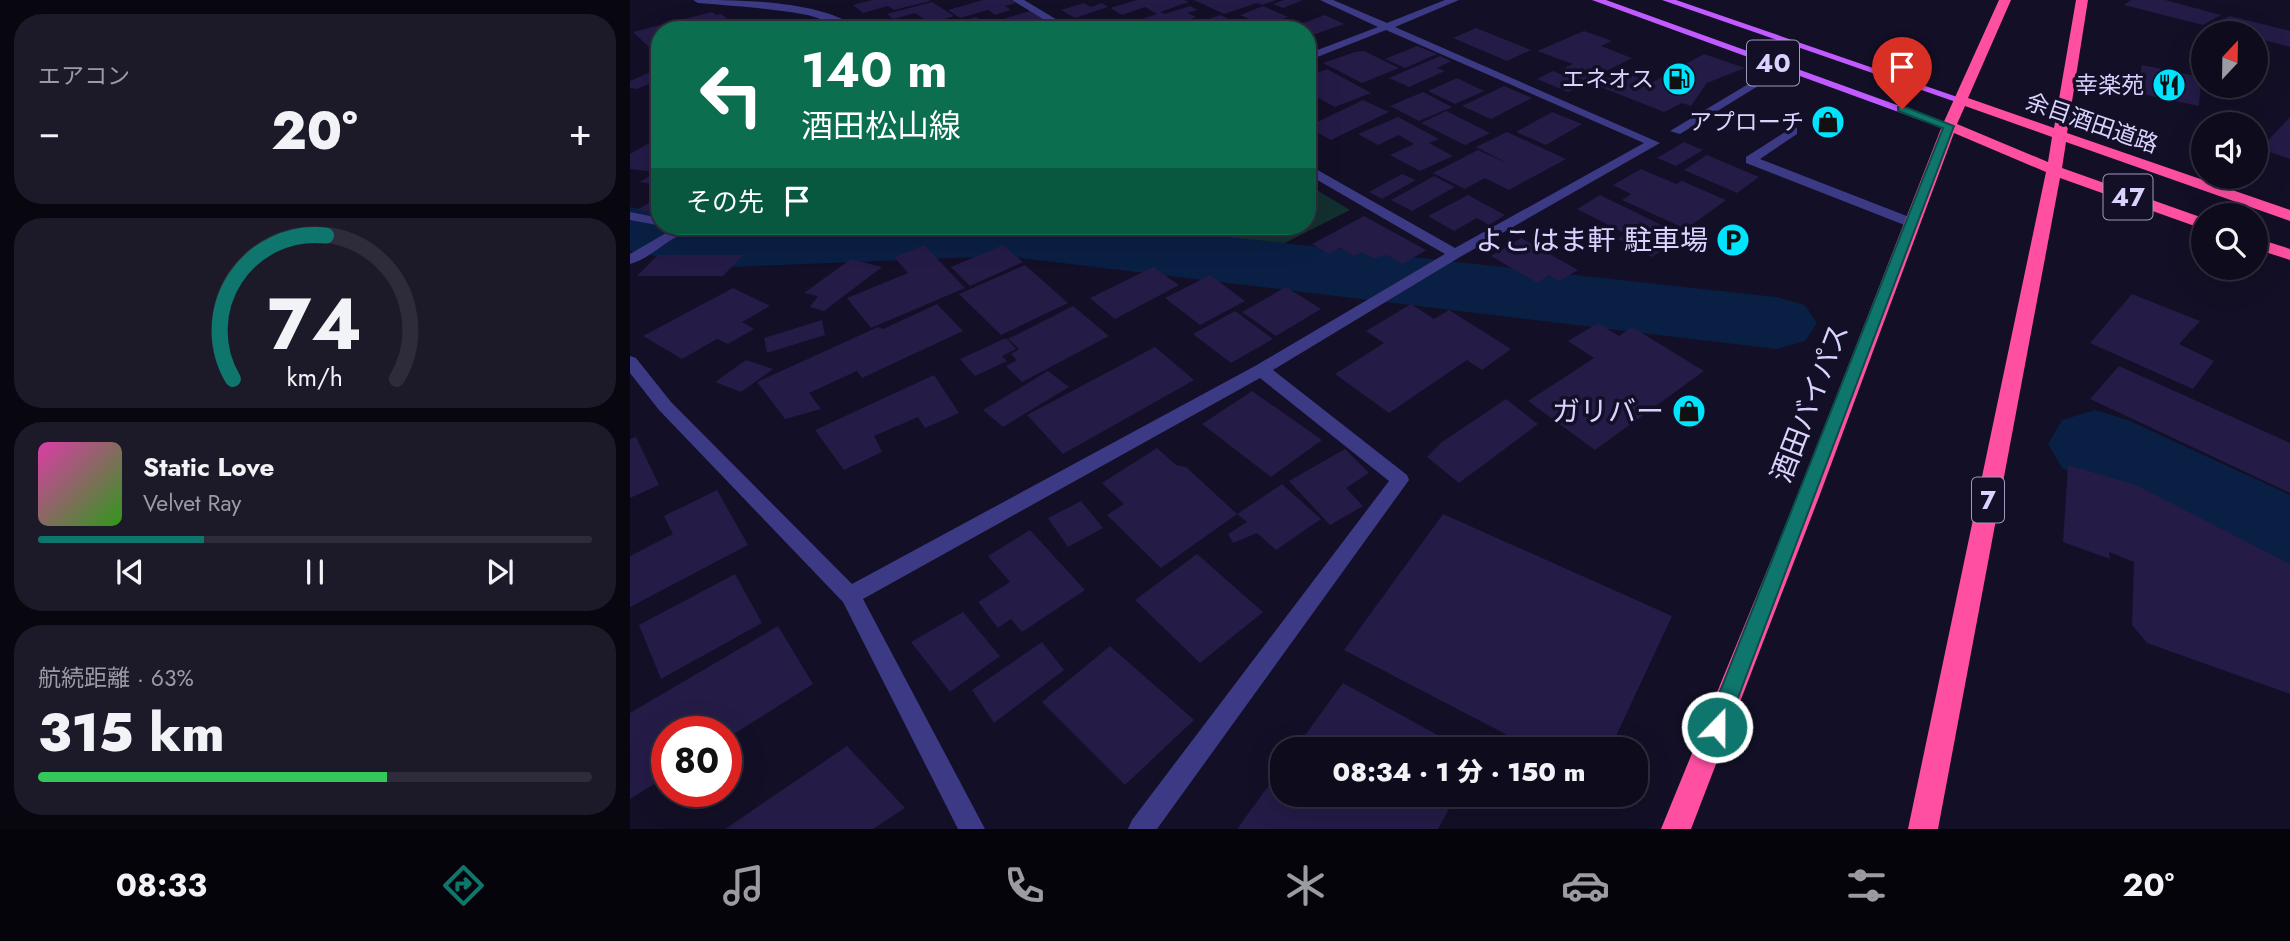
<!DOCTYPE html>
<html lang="ja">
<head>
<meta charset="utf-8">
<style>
  :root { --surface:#0e0b1c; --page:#1c1929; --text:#f1f3f6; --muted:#9b9ba3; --line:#2e2b3b; --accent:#0f766e }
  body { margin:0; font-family:Jost,"Noto Sans JP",sans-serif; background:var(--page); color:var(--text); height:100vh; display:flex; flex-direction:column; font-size:26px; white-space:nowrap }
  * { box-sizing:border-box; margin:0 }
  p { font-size:23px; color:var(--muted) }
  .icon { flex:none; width:38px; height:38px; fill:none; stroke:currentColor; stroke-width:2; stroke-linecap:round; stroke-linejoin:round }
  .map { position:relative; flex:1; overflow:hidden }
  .drawer { display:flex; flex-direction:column; gap:14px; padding:14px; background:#08060f; width:630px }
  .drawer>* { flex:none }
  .banner { position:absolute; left:21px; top:21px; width:665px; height:214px; border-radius:28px; box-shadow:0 7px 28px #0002,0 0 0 2px var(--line); background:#0b6e4f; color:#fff; overflow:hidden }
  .needle { width:46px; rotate:22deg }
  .tools { position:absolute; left:1561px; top:21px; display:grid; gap:14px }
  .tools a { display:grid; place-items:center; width:77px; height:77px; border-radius:50%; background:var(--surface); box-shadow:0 7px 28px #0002,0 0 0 2px var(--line); font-size:35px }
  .speed { position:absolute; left:21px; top:716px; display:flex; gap:14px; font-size:35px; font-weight:700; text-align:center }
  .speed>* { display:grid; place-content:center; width:91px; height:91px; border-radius:50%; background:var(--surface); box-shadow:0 7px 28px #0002,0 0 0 2px var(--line); line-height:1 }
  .speed .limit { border:10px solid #d22; background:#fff; color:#111 }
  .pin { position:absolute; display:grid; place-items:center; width:60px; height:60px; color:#fff; margin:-72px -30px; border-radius:50% 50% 50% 0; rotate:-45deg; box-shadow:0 0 7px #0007 }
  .pin .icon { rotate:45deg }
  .me { position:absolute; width:77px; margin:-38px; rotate:22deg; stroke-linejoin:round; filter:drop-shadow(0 0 5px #0008) }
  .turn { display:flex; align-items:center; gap:24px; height:147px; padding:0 35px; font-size:32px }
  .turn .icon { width:91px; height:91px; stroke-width:2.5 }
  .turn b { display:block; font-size:49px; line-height:60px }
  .then { display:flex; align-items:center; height:66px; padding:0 35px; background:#0003; gap:14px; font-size:26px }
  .big { font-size:52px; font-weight:800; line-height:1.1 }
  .drawer .card { flex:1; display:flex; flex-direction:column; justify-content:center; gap:10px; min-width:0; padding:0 24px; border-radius:28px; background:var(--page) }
  .drawer .dial { align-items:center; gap:0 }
  .dial svg { height:182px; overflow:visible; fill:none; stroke:var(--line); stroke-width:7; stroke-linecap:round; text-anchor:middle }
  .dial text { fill:var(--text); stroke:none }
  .song { display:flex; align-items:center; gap:21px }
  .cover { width:84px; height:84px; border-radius:10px; background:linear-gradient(135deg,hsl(320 70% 55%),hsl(110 70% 35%)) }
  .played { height:7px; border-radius:4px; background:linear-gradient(90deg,var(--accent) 30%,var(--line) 30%) }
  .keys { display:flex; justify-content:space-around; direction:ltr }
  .heat { display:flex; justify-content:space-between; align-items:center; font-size:38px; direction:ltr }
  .charge { height:10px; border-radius:5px; background:linear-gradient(90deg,#34c759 63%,var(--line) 0) }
  .trip { position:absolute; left:640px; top:737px; width:378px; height:70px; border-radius:28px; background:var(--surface); box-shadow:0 7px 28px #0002,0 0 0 2px var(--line); font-weight:800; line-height:70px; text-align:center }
  .tabs { display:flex; height:112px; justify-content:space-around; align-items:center; background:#06040b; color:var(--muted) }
  .tabs .icon { width:49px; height:49px }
  .tabs .current { color:var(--accent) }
  .tabs b { font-size:32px; color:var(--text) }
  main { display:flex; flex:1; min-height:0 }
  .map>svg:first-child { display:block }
</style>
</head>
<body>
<main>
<section class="drawer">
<div class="card"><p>エアコン</p>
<div class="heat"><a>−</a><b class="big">20°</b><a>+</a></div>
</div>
<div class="card dial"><svg viewBox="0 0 100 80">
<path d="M14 69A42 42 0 1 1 86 69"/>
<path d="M14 69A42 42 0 0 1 55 6" stroke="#0f766e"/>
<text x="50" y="56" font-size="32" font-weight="700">74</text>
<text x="50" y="72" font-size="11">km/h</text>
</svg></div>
<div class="card">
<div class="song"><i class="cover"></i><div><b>Static Love</b><p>Velvet Ray</p></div></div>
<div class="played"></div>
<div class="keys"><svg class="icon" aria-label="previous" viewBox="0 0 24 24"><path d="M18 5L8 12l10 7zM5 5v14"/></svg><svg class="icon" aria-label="pause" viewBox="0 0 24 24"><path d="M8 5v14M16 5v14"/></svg><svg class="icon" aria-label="next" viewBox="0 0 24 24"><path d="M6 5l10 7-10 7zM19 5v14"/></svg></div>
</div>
<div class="card"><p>航続距離 · 63%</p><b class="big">315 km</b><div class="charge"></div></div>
</section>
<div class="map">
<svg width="1660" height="829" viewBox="0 0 1660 829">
  <rect width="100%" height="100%" fill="#130f26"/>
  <polygon fill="#12302f" points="677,184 720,210 647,247 461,226 677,226"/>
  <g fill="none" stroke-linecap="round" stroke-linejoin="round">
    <g fill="#0a1f44" fill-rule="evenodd">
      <polygon points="0,207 30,213 30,226 498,226 1146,297 1175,305 1187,323 1175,341 1146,349 373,256 80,268 0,251"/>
      <polygon points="1465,410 1498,420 1660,495 1660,583 1623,570 1432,468 1418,444 1432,420"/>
    </g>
  </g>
  <g fill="#241b47">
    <polygon points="242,0 299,0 300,1 264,10 258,6 233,13 223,5"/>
    <polygon points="353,0 381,0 386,3 375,6 381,10 365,15 358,10 330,18 318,10"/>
    <polygon points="507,0 554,0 559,2 530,12 535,14 560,6 568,10 557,13 566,17 530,30 514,30 500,23 527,14 515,7 492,15 480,8"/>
    <polygon points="564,0 646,0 632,5 627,3 594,14"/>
    <polygon points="654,0 673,0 653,8 643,4"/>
    <polygon points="1501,0 1535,0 1591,15 1573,25 1494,5"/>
    <polygon points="302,2 324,16 300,23 285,13 263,19 257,14"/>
    <polygon points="454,3 461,7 472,3 478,7 445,18 431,10"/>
    <polygon points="633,6 658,17 646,21 653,24 641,29 610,15"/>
    <polygon points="400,11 420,22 395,30 352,30 347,27"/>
    <polygon points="82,12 86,15 91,14 104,24 83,30 30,30 30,44 19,47 3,32"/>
    <polygon points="590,15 603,21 577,30 548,30"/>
    <polygon points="695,15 714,24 677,37 677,30 654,30"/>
    <polygon points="1600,16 1660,31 1660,47 1626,38 1626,33 1610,33 1582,25"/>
    <polygon points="346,17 355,22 339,27 344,30 285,30 317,20 326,19 330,22"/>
    <polygon points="168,21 180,30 139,30 139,29"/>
    <polygon points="846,28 901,50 877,61 823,38"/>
    <polygon points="954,31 982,41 971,46 1002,58 956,81 930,70 943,64 907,51"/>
    <polygon points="787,46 807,54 775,68 755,59"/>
    <polygon points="734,51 769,68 732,83 693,63 725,52"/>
    <polygon points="1074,54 1115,68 1077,83 1061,106 1052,103 1034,112 963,84 991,70 1021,83"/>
    <polygon points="810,56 821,61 807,68 815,71 779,87 759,78"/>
    <polygon points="1512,65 1571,77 1569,106 1507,93"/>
    <polygon points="30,68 30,79 7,89 0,88 0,81"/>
    <polygon points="697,69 741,93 705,107 677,92 677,77"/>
    <polygon points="923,71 954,84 938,92 907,79"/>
    <polygon points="827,78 854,91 825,104 798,91"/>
    <polygon points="874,86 902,98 861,119 832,106"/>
    <polygon points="793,92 822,107 789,121 760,106"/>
    <polygon points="733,100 759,112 701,140 677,127"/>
    <polygon points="816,111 860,133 835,145 791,123"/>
    <polygon points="922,112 952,124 916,145 886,132"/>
    <polygon points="768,117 809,139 799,143 823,156 790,171 760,155 784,144 769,135 748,145 728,134"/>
    <polygon points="1660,117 1660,159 1630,149"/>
    <polygon points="877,132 936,159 879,190 855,178 835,189 803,173 848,150 879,164 846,147"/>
    <polygon points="21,142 30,143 30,185 9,182 27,172 0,169 0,154"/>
    <polygon points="1054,142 1073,150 1046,166 1027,158"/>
    <polygon points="1077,155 1129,177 1107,193 1054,170"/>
    <polygon points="1011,169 1046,184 1052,181 1096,200 1056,229 992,200 1001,194 983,185"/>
    <polygon points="772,174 786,180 752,199 739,192"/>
    <polygon points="804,176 825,187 782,211 761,200"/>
    <polygon points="838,195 875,215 859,225 847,218 824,231 798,216"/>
    <polygon points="970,195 1054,236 1022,257 988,239 996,234 947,209"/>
    <polygon points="30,196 30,213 7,210"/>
    <polygon points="734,216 796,250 773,264 757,255 744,258 732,252 724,256 710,248 699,254 682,244"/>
    <polygon points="891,238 948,270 929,281 919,275 907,283 861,256"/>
    <polygon points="294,245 335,288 241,328 217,298 278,273 264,257"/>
    <polygon points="373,245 393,262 340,286 321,267"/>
    <polygon points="28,255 113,255 93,276 7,276"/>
    <polygon points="221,259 252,267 194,311 180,307 188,296 174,293"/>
    <polygon points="395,265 438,303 371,335 329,294"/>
    <polygon points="523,267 549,285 485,319 460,298"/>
    <polygon points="580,275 615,301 570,325 535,298"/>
    <polygon points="656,287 691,309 646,336 612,312"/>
    <polygon points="103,288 140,306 112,322 124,329 98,344 87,339 52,359 13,336"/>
    <polygon points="1502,294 1570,321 1549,344 1584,361 1563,389 1460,343"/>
    <polygon points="307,304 333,331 232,378 227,371 179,393 191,409 155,419 127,382 248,327 253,329"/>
    <polygon points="781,304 804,319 819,310 881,349 852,370 837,360 759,413 705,374 754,343 736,331"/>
    <polygon points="443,306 479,336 392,382 376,366 387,360 381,354 389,349 378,339"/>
    <polygon points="605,311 643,339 601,363 563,334"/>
    <polygon points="192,320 195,335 137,353 134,338"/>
    <polygon points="968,323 989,336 1002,327 1074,371 965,450 898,401 964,358 938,341"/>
    <polygon points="376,338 386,349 372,356 377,361 345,376 330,359"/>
    <polygon points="525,347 564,380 433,454 397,415"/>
    <polygon points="116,360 143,369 111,392 85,382"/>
    <polygon points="1489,366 1660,443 1660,493 1460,399"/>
    <polygon points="418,371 439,387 373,427 353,410"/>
    <polygon points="304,375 329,413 295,428 288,417 244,436 252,452 214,470 185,430"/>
    <polygon points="622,391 692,440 641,477 572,424"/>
    <polygon points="876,399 908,424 829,483 797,457 812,442"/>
    <polygon points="6,437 29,485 0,498 0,439"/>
    <polygon points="527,448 546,465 556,467 607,514 531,568 477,515 494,504 472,483"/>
    <polygon points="715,449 739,473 716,488 733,506 700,525 659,481"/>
    <polygon points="1438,465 1506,485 1660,564 1660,694 1517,643 1502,625 1504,562 1479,552 1480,559 1433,542"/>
    <polygon points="652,484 691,519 646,550 627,533 603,543 598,534 617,522 607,514"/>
    <polygon points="87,490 118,545 0,607 0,556 43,534 34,516"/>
    <polygon points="451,501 473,528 438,547 418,518"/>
    <polygon points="813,514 1042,616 980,749 904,749 714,650"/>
    <polygon points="400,530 455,590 392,632 381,619 368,628 348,602 380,582 358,556"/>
    <polygon points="567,554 633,612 570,663 505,600"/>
    <polygon points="105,574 132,623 31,679 9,625"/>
    <polygon points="333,612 370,656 320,692 281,642"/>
    <polygon points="148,626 183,684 96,739 96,732 37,732 37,776 0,799 0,713"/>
    <polygon points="412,642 434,670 364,723 342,690"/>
    <polygon points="480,646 564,720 495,785 412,702"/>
    <polygon points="713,683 833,749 665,749"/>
    <polygon points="217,746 275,808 243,829 95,829"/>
    <polygon points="653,766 653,794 827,794 808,829 607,829"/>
  </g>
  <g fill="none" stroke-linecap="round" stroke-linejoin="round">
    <g fill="#3d3a85" fill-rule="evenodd">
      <path d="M 63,0 C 109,0 195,0 230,30 C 211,30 192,17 172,14 C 138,8 103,6 68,3 Z"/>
      <polygon points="382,0 394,0 444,30 431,30"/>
      <polygon points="690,0 703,0 757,23 815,0 829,0 765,27 1030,143 830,257 643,370 777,475 779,480 527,829 498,829 502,820 759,481 630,378 233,599 355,829 328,829 213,602 29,410 0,373 0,356 6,358 41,402 222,584 625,366 815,254 677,174 677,164 825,248 1014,143 756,30 677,61 677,54 748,27"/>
      <polygon points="1150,65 1159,67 1050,134 1040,131"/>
      <polygon points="1163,127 1167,128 1167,134 1130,159 1287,220 1287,226 1277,226 1116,163 1116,157"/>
      <polygon points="0,212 30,218 32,226 0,220"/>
      <path d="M 41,226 L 168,226 C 151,241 85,227 61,231 C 42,234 21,259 0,264 L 0,254 L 43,229 Z"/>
    </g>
    <g fill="#c25bff" fill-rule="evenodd">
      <polygon points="962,0 976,0 1325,126 1315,129"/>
      <polygon points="1032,0 1046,0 1336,100 1326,102"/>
    </g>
    <g fill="#ff4fa3" fill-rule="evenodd">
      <path d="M 1369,0 L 1381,0 L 1338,98 L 1424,128 L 1446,0 L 1458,0 L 1437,133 L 1660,210 L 1660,221 L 1436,142 L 1432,168 L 1573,218 L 1573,229 L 1430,178 L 1308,829 L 1278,829 L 1416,172 L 1324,133 L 1189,497 L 1061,829 L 1031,829 L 1167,497 L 1312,126 ZM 1335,106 L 1422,137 L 1418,162 L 1327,124 Z"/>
      <polygon points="1626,238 1660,249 1660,260 1626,249"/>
    </g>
  </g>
  <polygon fill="#0f766e" stroke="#0a4d48" stroke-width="2" points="1268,107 1275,107 1324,126 1097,727 1094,734 1087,737 1079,734 1076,727 1313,128 1268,111"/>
  <defs>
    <symbol id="fuel-disc" viewBox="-11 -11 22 22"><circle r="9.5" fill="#00e5ff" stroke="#130f26"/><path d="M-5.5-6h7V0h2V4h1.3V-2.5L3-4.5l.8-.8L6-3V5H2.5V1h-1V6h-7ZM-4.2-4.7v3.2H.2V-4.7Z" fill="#111"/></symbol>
    <symbol id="restaurant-disc" viewBox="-11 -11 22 22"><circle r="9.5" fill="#00e5ff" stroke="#130f26"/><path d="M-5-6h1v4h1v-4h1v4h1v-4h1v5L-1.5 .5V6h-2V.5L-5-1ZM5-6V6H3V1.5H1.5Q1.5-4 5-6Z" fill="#111"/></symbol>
    <symbol id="shop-disc" viewBox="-11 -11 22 22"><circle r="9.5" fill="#00e5ff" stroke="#130f26"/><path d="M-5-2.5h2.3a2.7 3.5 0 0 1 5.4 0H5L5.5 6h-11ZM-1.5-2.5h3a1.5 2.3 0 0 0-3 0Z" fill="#111"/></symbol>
    <symbol id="parking-disc" viewBox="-11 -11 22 22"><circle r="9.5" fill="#00e5ff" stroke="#130f26"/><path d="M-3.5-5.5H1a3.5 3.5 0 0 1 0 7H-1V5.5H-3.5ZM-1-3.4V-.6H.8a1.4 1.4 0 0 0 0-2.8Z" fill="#111"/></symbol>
  </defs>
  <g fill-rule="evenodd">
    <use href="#fuel-disc" x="1030" y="60" width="38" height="38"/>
    <use href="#restaurant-disc" x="1520" y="66" width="38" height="38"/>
    <use href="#shop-disc" x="1179" y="103" width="38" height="38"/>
    <use href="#parking-disc" x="1084" y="221" width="38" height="38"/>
    <use href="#shop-disc" x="1040" y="392" width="38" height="38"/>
  </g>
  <g text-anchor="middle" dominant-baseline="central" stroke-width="7" stroke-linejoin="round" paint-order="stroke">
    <g font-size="23" fill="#d9d4ff" stroke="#130f26" text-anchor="end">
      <text x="1024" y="79">エネオス</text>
      <text x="1514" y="85">幸楽苑</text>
      <text x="1174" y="122">アプローチ</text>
    </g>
    <g font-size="23" fill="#d9d4ff" stroke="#130f26">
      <text transform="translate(1462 123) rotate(19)">余目酒田道路</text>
    </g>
    <g fill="#130f26" stroke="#9e99be" stroke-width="2">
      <rect x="1117" y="40.5" width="52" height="45" rx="5"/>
      <rect x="1473.5" y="174.5" width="49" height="45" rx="5"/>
      <rect x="1342" y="477.5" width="32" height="45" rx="5"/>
    </g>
    <g font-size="26" font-weight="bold" fill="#d9d4ff">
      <text x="1143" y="63">40</text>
      <text x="1498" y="197">47</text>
      <text x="1358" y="500">7</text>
    </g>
    <g font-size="28" fill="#d9d4ff" stroke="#130f26" text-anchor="end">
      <text x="1078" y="240">よこはま軒 駐車場</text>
      <text x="1034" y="411">ガリバー</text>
    </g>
    <g font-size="28" fill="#d9d4ff" stroke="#130f26">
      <text transform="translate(1180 403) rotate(-69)">酒田バイパス</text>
    </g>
  </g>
</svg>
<div class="tools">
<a><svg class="needle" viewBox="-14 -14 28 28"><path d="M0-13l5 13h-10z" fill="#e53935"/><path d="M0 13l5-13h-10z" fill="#9b9ba3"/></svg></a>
<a><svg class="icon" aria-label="sound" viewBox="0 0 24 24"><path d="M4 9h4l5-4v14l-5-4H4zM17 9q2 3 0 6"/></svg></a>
<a><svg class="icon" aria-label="search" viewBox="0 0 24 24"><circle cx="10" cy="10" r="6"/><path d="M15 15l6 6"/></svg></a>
</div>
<div class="speed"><div class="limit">80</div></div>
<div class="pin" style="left:1272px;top:109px;background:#d93025"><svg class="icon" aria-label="arrive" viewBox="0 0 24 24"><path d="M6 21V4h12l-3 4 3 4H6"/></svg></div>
<svg class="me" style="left:1087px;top:727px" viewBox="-20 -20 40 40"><circle r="17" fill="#0f766e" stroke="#fff" stroke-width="3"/><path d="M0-11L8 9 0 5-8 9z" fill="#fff"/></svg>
<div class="trip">08:34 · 1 分 · 150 m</div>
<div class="banner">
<div class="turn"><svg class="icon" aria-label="left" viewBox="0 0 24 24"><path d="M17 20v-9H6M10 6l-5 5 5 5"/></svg><div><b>140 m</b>酒田松山線</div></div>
<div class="then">その先<svg class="icon" aria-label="arrive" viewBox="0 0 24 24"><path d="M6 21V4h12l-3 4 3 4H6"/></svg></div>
</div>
</div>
</main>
<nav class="tabs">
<b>08:33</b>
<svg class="icon current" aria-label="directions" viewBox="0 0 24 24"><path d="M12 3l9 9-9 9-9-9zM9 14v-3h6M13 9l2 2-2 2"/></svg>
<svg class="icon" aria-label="music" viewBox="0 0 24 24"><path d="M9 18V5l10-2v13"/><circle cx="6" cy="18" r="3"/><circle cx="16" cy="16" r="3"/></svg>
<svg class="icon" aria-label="phone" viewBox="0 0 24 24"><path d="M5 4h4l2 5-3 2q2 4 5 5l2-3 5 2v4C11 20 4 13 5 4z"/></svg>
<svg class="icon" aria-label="climate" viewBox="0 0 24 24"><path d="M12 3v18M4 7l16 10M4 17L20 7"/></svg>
<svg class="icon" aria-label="car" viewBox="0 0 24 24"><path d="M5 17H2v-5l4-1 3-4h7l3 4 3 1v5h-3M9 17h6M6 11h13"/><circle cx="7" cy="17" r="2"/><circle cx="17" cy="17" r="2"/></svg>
<svg class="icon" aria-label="filters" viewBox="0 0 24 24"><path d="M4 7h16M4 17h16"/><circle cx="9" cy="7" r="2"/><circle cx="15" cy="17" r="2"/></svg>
<b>20°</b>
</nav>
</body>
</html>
